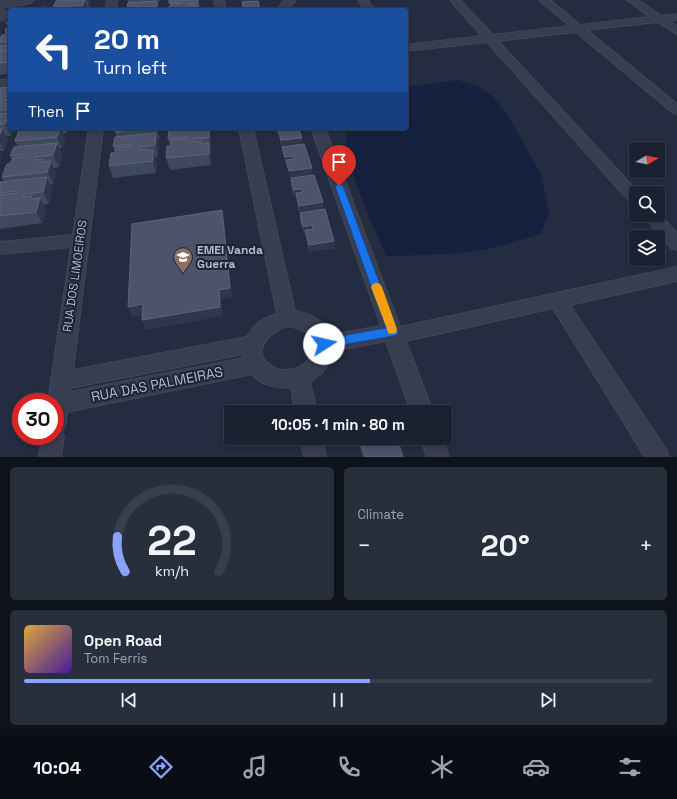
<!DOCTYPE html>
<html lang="en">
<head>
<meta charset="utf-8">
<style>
  :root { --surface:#1a2130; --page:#272e3c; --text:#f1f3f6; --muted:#9fa3ab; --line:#383e4c; --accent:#87a3fd }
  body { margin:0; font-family:"Space Grotesk",sans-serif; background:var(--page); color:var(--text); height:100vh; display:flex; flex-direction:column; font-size:15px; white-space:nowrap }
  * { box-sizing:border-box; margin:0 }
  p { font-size:13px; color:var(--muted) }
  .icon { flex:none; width:22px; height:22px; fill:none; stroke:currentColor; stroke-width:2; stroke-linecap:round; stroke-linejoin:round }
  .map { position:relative; height:457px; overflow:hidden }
  .drawer { display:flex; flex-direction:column; gap:10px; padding:10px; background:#0e121a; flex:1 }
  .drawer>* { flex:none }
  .hud { position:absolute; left:8px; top:8px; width:400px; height:122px; border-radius:4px; box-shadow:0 2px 6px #0003,0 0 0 1px var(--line); background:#1a4fa0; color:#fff; overflow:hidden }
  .needle { width:26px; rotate:80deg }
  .buttons { position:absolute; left:629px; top:142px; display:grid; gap:8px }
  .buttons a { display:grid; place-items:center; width:36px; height:36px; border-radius:4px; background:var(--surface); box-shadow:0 2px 6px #0003,0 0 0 1px var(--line); font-size:20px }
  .speed { position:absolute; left:12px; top:393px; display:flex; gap:8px; font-size:20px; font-weight:700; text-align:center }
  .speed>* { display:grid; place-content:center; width:52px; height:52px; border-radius:50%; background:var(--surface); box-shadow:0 2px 6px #0003,0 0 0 1px var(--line); line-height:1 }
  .speed .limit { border:6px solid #d22; background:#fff; color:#111 }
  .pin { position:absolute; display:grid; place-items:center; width:34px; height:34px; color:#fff; margin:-41px -17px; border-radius:50% 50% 50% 0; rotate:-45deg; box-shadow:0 0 4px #0007 }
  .pin .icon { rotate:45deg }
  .me { position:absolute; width:44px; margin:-22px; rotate:80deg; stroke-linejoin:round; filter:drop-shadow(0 0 3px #0008) }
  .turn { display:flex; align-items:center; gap:14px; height:84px; padding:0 20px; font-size:18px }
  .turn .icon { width:52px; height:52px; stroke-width:2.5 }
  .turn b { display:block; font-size:28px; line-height:34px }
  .then { display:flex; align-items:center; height:38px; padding:0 20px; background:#0003; gap:8px; font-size:15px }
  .big { font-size:30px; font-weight:600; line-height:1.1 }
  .drawer .widget { flex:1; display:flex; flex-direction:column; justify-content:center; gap:6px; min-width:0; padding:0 14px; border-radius:6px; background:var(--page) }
  .drawer .dial { align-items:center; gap:0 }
  .dial svg { height:104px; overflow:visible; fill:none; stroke:var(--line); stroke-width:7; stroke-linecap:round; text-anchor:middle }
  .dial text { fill:var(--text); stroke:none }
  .song { display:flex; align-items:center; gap:12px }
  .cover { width:48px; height:48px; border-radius:6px; background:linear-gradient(135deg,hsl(40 70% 55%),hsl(260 70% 35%)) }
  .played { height:4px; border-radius:2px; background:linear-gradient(90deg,var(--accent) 55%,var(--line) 55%) }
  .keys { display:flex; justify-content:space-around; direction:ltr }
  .heat { display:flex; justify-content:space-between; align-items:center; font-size:22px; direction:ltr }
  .drawer .tiles { flex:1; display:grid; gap:10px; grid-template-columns:1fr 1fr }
  .widget:last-child { grid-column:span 2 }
  .trip { position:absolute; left:224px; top:405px; width:228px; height:40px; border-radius:4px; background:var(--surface); box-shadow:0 2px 6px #0003,0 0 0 1px var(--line); font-weight:600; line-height:40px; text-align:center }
  .tabs { display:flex; height:64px; justify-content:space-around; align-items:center; background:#0a0d13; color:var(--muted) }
  .tabs .icon { width:28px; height:28px }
  .tabs .selected { color:var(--accent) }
  .tabs b { font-size:18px; color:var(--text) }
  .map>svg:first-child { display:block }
</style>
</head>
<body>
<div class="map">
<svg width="677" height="457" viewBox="0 0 677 457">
  <rect width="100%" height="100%" fill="#232c40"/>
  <path fill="#16213f" d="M 458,80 L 478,86 L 492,96 L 507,114 L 541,174 L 549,213 L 541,234 C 517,241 494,249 469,252 C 441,255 414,255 386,256 C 369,215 347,172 345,128 L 406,128 L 406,87 Z"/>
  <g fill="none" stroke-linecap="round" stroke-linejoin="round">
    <defs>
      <g id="minor">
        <polygon points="107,0 117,0 116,10 106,10"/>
        <polygon points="214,0 224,0 226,10 216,10"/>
        <polygon points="285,0 296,0 287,10 277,10 280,5"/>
        <polygon points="358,0 368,0 374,10 364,10"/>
        <polygon points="450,0 460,0 493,35 570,26 539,0 550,0 580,25 650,17 627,0 638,0 661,16 677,14 677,20 669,21 677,26 677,34 658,22 587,30 677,104 677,114 673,113 576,32 498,41 639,193 636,193 636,204 631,203 487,42 406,51 406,45 482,36"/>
        <polygon points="3,10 8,13 4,20 0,21 0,11"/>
        <polygon points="10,79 10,87 0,88 0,80"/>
        <path d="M 89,128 L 103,128 L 73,370 L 247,337 C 254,324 263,318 277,314 L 239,128 L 253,128 L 295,311 C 311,314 323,320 330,335 L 381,326 L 311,128 L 325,128 L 400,327 L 677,267 L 677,281 L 570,305 L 666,449 L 669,457 L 645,457 L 553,308 L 406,341 L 433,412 L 411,412 L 386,341 L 333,351 C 329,365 323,374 310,382 L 317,412 L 295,412 L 291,387 C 278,389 260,385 252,374 L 67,412 L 66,424 L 62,432 L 64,436 L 61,457 L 39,457 L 42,436 L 55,436 L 55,402 L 48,402 L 71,247 L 0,254 L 0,242 L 73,235 ZM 287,326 C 343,334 299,388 269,364 C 250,350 273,330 287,326 ZM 244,354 L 244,358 L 70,392 L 70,388 Z"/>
        <polygon points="658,213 677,233 677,250 671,248 643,215 658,215"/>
        <polygon points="300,438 322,438 326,457 304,457"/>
        <polygon points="420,438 442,438 449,457 427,457"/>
      </g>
      <polygon id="tertiary" points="0,0 33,0 31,3 27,4 0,8"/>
    </defs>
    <use href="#minor" stroke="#414759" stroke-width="2"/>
    <use href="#tertiary" stroke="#414759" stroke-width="2"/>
    <use href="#minor" fill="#383e50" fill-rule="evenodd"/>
    <use href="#tertiary" fill="#383e50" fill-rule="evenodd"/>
  </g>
  <g fill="#3e485f">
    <polygon points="58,0 91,0 91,1 89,7 87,7 88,10 54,10 55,10 53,7"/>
    <polygon points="128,0 160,0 160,1 159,1 159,10 128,10 127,7 128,3"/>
    <polygon points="169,0 199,0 200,10 168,10 170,7"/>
    <polygon points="10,17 10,74 0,75 0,39 5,35 6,34 5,31 7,27 6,23"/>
    <polygon points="10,87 10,128 14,128 11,136 6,136 8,140 4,151 0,151 0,88"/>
    <polygon points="23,128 69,128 67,133 63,134 65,138 62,148 59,148 62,155 59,167 54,168 56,173 53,184 50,184 52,189 49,204 43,204 46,210 42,223 0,229 0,183 4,182 2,177 10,164 12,160 10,156 18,147 15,141"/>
    <polygon points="116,128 159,128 159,139 157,139 159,145 158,157 155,157 157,162 156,173 113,178 109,166 115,153 113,146 117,137 115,132"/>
    <polygon points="169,128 210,128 210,133 211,138 211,149 210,150 211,155 211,165 170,170 166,158 170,146 168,139 170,130"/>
    <polygon points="276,128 299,128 302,144 312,168 312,175 290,178 287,163 286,164 283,153 282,147 281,147 279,134 277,135"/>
    <polygon points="291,178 323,202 323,209 299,213 296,196 294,197 291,185"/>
    <polygon points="300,213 335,248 309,252 306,237 305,233 304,234 300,220"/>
    <polygon points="361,441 403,457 363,457 360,447"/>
  </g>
  <g fill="#2e374e">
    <polygon points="85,0 88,9 88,10 83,10 84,8 83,5"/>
    <polygon points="87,0 91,0 91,1 89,7"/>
    <polygon points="157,0 159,0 159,10 158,10 157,6"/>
    <polygon points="198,0 199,0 200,10 198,3"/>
    <polygon points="241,0 256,0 257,4 242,2 242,5"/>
    <polygon points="10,113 10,128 14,128 11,136 5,124"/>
    <polygon points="60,128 61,128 65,138 62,148 57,137"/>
    <polygon points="65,128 69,128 67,133"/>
    <polygon points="156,128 159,128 159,139"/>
    <polygon points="209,128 211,138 211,149 209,138"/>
    <polygon points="277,128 285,128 285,134 278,130 279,134 277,135"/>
    <polygon points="2,129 8,140 4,151 0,143 0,134"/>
    <polygon points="156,133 159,145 158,157 155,145"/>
    <polygon points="302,138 302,144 281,147 281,140"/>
    <polygon points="57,143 62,155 59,167 53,155"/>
    <polygon points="209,143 211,155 211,165 209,154"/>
    <polygon points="153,150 157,162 156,173 153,161"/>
    <polygon points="0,153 2,157 0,163"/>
    <polygon points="293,156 293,163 286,160 287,163 286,164 285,157"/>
    <polygon points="43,159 48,169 51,161 56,173 53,184 43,162"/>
    <polygon points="312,168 312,175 290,178 289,171"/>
    <polygon points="47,177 52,189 49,204 43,192"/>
    <polygon points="302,189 303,195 296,193 296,196 294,197 294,190"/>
    <polygon points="32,196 37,206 40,198 46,210 42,223 36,212 31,199"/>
    <polygon points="323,202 323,209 299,213 299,206"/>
    <polygon points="222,210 224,220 232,297 221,300 223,316 146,330 142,320 219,290"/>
    <polygon points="312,225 313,232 305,230 305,233 304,234 303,227"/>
    <polygon points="334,241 335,248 309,252 309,245"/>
    <polygon points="143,304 147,314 132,317 128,307"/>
  </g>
  <g fill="#4b546b" stroke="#5b647a">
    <polygon points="58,0 85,0 83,5 53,7 56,1"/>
    <polygon points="169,0 198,0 198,3 187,4 187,5 198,5 198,10 168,10 168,7 171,7 171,4 179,3 169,3"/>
    <polygon points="157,1 157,6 145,7 145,9 151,8 150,10 156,9 156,10 129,10 129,8 140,7 127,7 128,3"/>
    <polygon points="258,1 260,10 245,10 244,8 249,8 249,7 243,7 242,2"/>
    <polygon points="45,7 43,10 14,10 14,9"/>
    <polygon points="84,8 83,10 54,10"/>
    <polygon points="10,17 10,23 6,23"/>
    <polygon points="8,26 10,26 10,31 5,31"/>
    <polygon points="10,31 10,41 0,42 0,39 2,35 5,35 7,32"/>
    <polygon points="10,45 10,62 0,63 0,52 10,50 0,51 0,46"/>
    <polygon points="10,87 10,96 3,97 2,99 10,100 10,109 0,110 0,88"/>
    <polygon points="10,113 5,124 0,124 0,114"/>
    <polygon points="23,128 60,128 57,137 15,141 19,130 23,129"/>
    <polygon points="116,128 150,128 115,132"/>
    <polygon points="192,128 209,128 209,138 193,139 193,142 201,141 201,144 209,143 209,154 166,158 167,146 171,146 171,140 186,139 186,137 168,139 169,130"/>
    <polygon points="285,128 299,128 302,138 281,140 278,130 285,130"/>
    <polygon points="0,129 2,129 0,134"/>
    <polygon points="156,133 155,145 139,147 138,149 146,149 146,151 153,150 153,161 109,166 111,153 115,153 116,147 131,146 131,144 113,146 115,137"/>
    <polygon points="57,143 53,155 36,157 35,160 43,159 43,162 51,161 47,172 2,177 7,164 10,164 13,158 28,156 29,154 10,156 14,147"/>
    <polygon points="304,144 312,168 289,171 286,160 294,159 293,156 285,157 282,147"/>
    <polygon points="314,175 323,202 299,206 296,193 303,192 302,189 294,190 291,178"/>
    <polygon points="47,177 43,192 25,194 23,197 32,196 31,199 40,198 36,212 0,216 0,195 16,193 17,191 0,193 0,182"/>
    <polygon points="325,209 334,241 309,245 305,230 313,229 312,225 303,227 300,213"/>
    <polygon points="222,210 230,288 219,290 220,307 142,320 143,304 128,307 132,224"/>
    <polygon points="377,438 397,438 403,457 365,457 361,441"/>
  </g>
  <polygon fill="#1a73e8" stroke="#114b97" points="339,183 343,186 398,332 397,335 393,336 324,348 320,347 319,344 320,340 324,339 386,328 335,186"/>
  <polygon fill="#f59e0b" points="376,283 380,284 382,287 397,329 396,333 392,334 388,333 387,329 371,287 373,284"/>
  <defs>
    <symbol id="school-pin" viewBox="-11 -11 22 30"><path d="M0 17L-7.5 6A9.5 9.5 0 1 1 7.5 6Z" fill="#8d6e63" stroke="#1d2335"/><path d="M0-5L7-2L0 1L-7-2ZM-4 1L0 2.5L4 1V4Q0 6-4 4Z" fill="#fff"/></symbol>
  </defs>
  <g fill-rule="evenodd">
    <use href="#school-pin" x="172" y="246" width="22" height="30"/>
  </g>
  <g text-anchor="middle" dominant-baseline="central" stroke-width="4" stroke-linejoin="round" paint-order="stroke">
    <g font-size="12" font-weight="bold" fill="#b4bacb" stroke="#1d2335" text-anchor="start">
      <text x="197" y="250">EMEI Vanda<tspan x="197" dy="14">Guerra</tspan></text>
    </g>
    <g font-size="12" fill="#b4bacb" stroke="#1d2335">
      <text transform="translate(75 276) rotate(-82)">RUA DOS LIMOEIROS</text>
    </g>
    <g font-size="14" fill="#b4bacb" stroke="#1d2335">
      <text transform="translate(157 384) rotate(-11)">RUA DAS PALMEIRAS</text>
    </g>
  </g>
</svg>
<div class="buttons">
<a><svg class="needle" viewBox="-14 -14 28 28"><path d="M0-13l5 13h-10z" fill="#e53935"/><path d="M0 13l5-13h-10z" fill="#9fa3ab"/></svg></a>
<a><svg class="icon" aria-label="search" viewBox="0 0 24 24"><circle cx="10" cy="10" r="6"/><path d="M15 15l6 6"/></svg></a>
<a><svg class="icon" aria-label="layers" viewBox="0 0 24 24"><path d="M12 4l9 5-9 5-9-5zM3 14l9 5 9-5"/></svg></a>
</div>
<div class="speed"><div class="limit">30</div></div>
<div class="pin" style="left:339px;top:186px;background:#d93025"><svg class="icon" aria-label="arrive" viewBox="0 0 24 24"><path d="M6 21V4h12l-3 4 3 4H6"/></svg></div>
<svg class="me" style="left:324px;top:344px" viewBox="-20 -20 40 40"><circle r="19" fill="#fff"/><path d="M0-13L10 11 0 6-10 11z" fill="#1a73e8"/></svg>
<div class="trip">10:05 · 1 min · 80 m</div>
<div class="hud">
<div class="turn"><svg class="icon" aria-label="left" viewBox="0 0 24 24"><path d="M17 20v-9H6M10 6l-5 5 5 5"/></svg><div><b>20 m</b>Turn left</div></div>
<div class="then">Then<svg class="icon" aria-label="arrive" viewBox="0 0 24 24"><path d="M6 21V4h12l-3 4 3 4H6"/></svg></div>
</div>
</div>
<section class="drawer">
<div class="tiles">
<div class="widget dial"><svg viewBox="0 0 100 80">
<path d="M14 69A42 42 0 1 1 86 69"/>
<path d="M14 69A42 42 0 0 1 8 42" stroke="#87a3fd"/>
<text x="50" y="56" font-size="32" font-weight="700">22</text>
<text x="50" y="72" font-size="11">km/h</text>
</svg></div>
<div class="widget"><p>Climate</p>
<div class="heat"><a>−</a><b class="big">20°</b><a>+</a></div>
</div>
<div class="widget">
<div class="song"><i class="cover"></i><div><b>Open Road</b><p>Tom Ferris</p></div></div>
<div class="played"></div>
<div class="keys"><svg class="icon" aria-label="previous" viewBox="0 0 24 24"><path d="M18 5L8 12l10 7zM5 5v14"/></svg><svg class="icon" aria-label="pause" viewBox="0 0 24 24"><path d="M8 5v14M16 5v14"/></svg><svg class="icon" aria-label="next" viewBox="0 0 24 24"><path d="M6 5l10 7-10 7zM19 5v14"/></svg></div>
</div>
</div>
</section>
<nav class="tabs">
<b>10:04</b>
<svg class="icon selected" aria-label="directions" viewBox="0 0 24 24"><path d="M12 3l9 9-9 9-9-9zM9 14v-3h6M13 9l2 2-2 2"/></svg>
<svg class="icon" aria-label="music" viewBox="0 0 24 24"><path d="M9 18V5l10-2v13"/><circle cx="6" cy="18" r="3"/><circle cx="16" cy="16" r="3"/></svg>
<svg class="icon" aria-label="phone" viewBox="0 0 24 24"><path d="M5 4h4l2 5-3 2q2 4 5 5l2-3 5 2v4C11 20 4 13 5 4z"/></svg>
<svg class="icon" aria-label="climate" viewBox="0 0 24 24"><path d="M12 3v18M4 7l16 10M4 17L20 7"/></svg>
<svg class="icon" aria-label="car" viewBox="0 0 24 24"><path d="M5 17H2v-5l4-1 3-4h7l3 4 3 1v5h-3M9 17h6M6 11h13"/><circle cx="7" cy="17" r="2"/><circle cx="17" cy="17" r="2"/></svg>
<svg class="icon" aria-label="filters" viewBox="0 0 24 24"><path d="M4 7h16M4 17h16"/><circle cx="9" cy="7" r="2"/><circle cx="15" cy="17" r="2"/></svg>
</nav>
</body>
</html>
